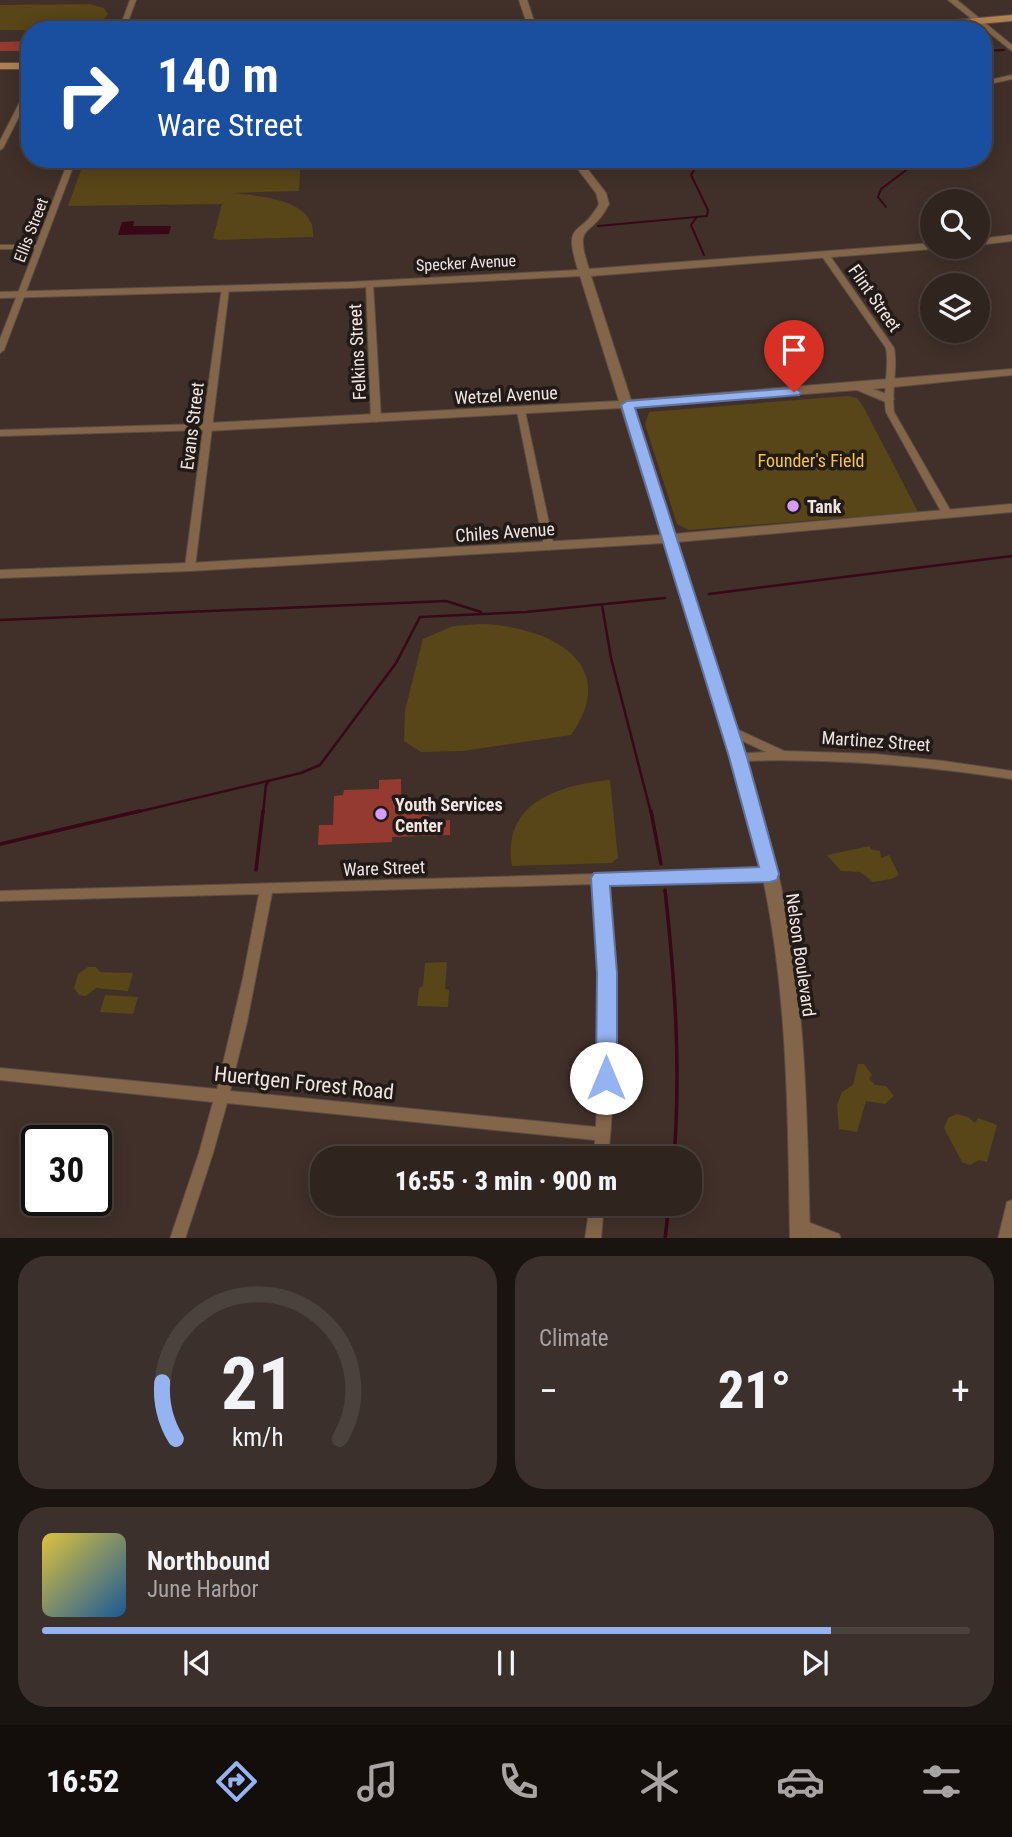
<!DOCTYPE html>
<html lang="en">
<head>
<meta charset="utf-8">
<style>
  :root { --surface:#30241f; --page:#3c302c; --text:#f1f3f6; --muted:#a8a4a4; --line:#4b413d; --accent:#95b2f1 }
  body { margin:0; font-family:"Roboto Condensed",sans-serif; background:var(--page); color:var(--text); height:100vh; display:flex; flex-direction:column; font-size:26px; white-space:nowrap }
  * { box-sizing:border-box; margin:0 }
  p { font-size:23px; color:var(--muted) }
  .icon { flex:none; width:38px; height:38px; fill:none; stroke:currentColor; stroke-width:2; stroke-linecap:round; stroke-linejoin:round }
  .map { position:relative; height:1238px; overflow:hidden }
  .details { display:flex; flex-direction:column; gap:18px; padding:18px; background:#1a1411; flex:1 }
  .details>* { flex:none }
  .banner { position:absolute; left:21px; top:21px; width:971px; height:147px; border-radius:28px; box-shadow:0 4px 18px #0003,0 0 0 2px var(--line); background:#1a4fa0; color:#fff; overflow:hidden }
  .fabs { position:absolute; left:920px; top:189px; display:grid; gap:14px }
  .fabs a { display:grid; place-items:center; width:70px; height:70px; border-radius:50%; background:var(--surface); box-shadow:0 4px 18px #0003,0 0 0 2px var(--line); font-size:35px }
  .speed { position:absolute; left:21px; top:1125px; display:flex; gap:14px; font-size:35px; font-weight:700; text-align:center }
  .speed>* { display:grid; place-content:center; width:91px; height:91px; border-radius:50%; background:var(--surface); box-shadow:0 4px 18px #0003,0 0 0 2px var(--line); line-height:1 }
  .speed .limit { border:4px solid #111; border-radius:10px; background:#fff; color:#111 }
  .pin { position:absolute; display:grid; place-items:center; width:60px; height:60px; color:#fff; margin:-72px -30px; border-radius:50% 50% 50% 0; rotate:-45deg; box-shadow:0 0 7px #0007 }
  .pin .icon { rotate:45deg }
  .me { position:absolute; width:77px; margin:-38px; rotate:0deg; stroke-linejoin:round; filter:drop-shadow(0 0 5px #0008) }
  .turn { display:flex; align-items:center; gap:24px; height:147px; padding:0 21px; font-size:32px }
  .turn .icon { width:91px; height:91px; stroke-width:2.5 }
  .turn b { display:block; font-size:49px; line-height:60px }
  .big { font-size:52px; font-weight:800; line-height:1.1 }
  .details .card { flex:1; display:flex; flex-direction:column; justify-content:center; gap:10px; min-width:0; padding:0 24px; border-radius:28px; background:var(--page) }
  .details .dial { align-items:center; gap:0 }
  .dial svg { height:182px; overflow:visible; fill:none; stroke:var(--line); stroke-width:7; stroke-linecap:round; text-anchor:middle }
  .dial text { fill:var(--text); stroke:none }
  .song { display:flex; align-items:center; gap:21px }
  .cover { width:84px; height:84px; border-radius:10px; background:linear-gradient(135deg,hsl(50 70% 55%),hsl(210 70% 35%)) }
  .played { height:7px; border-radius:4px; background:linear-gradient(90deg,var(--accent) 85%,var(--line) 85%) }
  .keys { display:flex; justify-content:space-around; direction:ltr }
  .heat { display:flex; justify-content:space-between; align-items:center; font-size:38px; direction:ltr }
  .details .tiles { flex:1; display:grid; gap:18px; grid-template-columns:1fr 1fr }
  .card:last-child { grid-column:span 2 }
  .trip { position:absolute; left:310px; top:1146px; width:392px; height:70px; border-radius:28px; background:var(--surface); box-shadow:0 4px 18px #0003,0 0 0 2px var(--line); font-weight:800; line-height:70px; text-align:center }
  .tabs { display:flex; height:112px; justify-content:space-around; align-items:center; background:#130e0c; color:var(--muted) }
  .tabs .icon { width:49px; height:49px }
  .tabs .active { color:var(--accent) }
  .tabs b { font-size:32px; color:var(--text) }
  .map>svg:first-child { display:block }
</style>
</head>
<body>
<div class="map">
<svg width="1012" height="1239" viewBox="0 0 1012 1239">
  <rect width="100%" height="100%" fill="#403029"/>
  <g fill="#584518">
    <path d="M 89,4 L 104,8 L 108,14 C 94,37 26,29 0,30 L 0,5 Z"/>
    <path d="M 85,159 L 301,159 L 299,191 L 233,193 C 259,196 317,199 313,237 L 218,240 L 213,238 L 222,204 L 68,206 Z"/>
    <polygon points="847,396 857,398 863,406 918,512 689,530 677,524 645,424 649,412"/>
    <path d="M 481,624 C 546,626 623,661 571,735 L 463,751 L 421,752 L 404,741 L 405,711 L 423,639 L 453,626 Z"/>
    <path d="M 610,780 L 618,858 L 612,863 L 512,866 C 501,802 560,785 610,780 Z"/>
    <polygon points="870,846 871,849 880,851 881,858 889,855 899,875 891,879 873,882 860,872 841,871 827,855"/>
    <polygon points="447,962 445,989 449,990 448,1007 417,1006 419,988 423,986 425,963"/>
    <polygon points="88,967 96,967 100,972 133,973 128,991 96,988 86,996 79,995 74,988 78,974"/>
    <polygon points="105,995 138,997 133,1014 100,1012"/>
    <polygon points="858,1064 864,1064 872,1075 869,1078 875,1085 886,1086 894,1096 885,1104 866,1101 857,1132 839,1129 837,1105 842,1092 853,1085"/>
    <polygon points="957,1114 968,1117 975,1123 978,1118 997,1125 987,1162 979,1160 970,1165 962,1162 944,1128 948,1118"/>
  </g>
  <polygon fill="#380816" points="134,221 133,226 171,226 169,234 118,235 122,222"/>
  <g fill="none" stroke-linecap="round" stroke-linejoin="round">
    <g stroke="#380816" stroke-width="2">
      <polyline points="984,51 1004,50"/>
      <polyline points="646,159 732,165 782,159"/>
      <polyline points="886,207 878,197 881,189 921,159"/>
      <polyline points="696,218 691,225 704,255"/>
      <polyline points="598,226 707,216 708,210 691,175 698,163"/>
    </g>
    <g stroke="#380816" stroke-width="2.5">
      <polyline points="709,594 1012,556"/>
      <polyline points="602,605 611,658 651,813"/>
      <polyline points="0,620 446,601 481,612"/>
      <polyline points="133,813 301,773 320,765 396,663 420,617 526,612 665,598"/>
      <polyline points="263,813 266,785 269,781"/>
    </g>
    <g stroke="#380816" stroke-width="3.5">
      <polyline points="651,811 661,864"/>
      <polyline points="0,844 140,811"/>
      <polyline points="256,870 263,811"/>
      <path d="M 665,890 C 675,980 681,1068 674,1158"/>
      <polyline points="665,1239 669,1204"/>
    </g>
  </g>
  <g fill="#953a31">
    <polygon points="30,41 30,51 0,51 0,42"/>
    <polygon points="401,779 401,802 410,802 409,808 429,808 429,821 450,820 450,835 392,837 392,842 318,845 319,825 333,825 334,796 343,795 344,790 379,789 379,780"/>
  </g>
  <g fill="none" stroke-linecap="round" stroke-linejoin="round">
    <defs>
      <g id="minor">
        <polygon points="130,0 136,0 125,30 119,30"/>
        <polygon points="1012,75 1012,79 994,83 986,90 984,91 984,86 990,80"/>
        <polygon points="30,86 30,95 3,148 0,150 0,141 27,88"/>
        <polygon points="69,159 76,159 4,350 0,353 0,339 35,249 0,249 0,245 36,245"/>
        <path d="M 822,253 L 828,253 L 894,348 C 898,369 891,390 894,412 L 953,515 L 951,517 L 945,517 L 943,515 L 886,412 C 882,390 890,369 886,348 L 821,255 Z"/>
        <polygon points="366,282 369,282 373,284 381,419 376,422 371,419"/>
        <polygon points="222,287 225,287 229,289 195,567 190,570 185,567 203,430 0,436 0,430 203,424"/>
        <polygon points="521,408 525,411 554,547 549,550 544,547 517,411"/>
        <path d="M 730,726 L 784,751 L 875,754 L 943,761 L 1012,771 L 1012,779 C 921,765 830,758 738,761 L 734,760 L 732,757 L 734,754 L 766,752 L 726,733 L 724,730 L 726,727 Z"/>
        <path d="M 770,869 L 774,871 L 776,874 L 774,877 L 770,879 L 607,884 C 614,975 618,1068 608,1158 L 594,1158 L 595,1140 L 227,1103 L 213,1153 L 185,1239 L 170,1239 L 199,1153 L 213,1102 L 0,1080 L 0,1068 L 217,1089 L 243,978 L 259,894 L 0,901 L 0,891 ZM 594,884 L 600,1018 L 596,1127 L 230,1091 L 247,1022 L 272,893 Z"/>
        <polygon points="1012,1200 1012,1239 998,1239 1007,1202"/>
        <polygon points="590,1204 604,1204 601,1239 585,1239"/>
        <polygon points="800,1219 839,1234 841,1239 814,1239 795,1231 792,1226 795,1221"/>
      </g>
      <g id="tertiary">
        <polygon points="519,0 527,0 537,30 529,30"/>
        <polygon points="948,0 957,0 1012,45 1012,51"/>
        <path d="M 570,159 L 580,159 L 606,193 L 609,204 C 591,240 573,220 589,269 L 933,243 L 933,247 L 938,247 L 933,249 L 591,276 L 631,400 L 1012,369 L 1012,375 L 873,389 L 892,396 L 894,399 L 888,403 L 857,390 L 633,407 L 674,534 L 1012,504 L 1012,512 L 677,542 C 712,652 751,761 778,873 C 806,992 807,1117 810,1239 L 790,1239 C 788,1117 788,993 762,874 C 737,762 698,653 664,543 L 190,571 L 0,578 L 0,570 L 190,563 L 661,535 L 621,408 L 207,431 L 201,427 L 207,423 L 619,401 L 580,276 L 350,288 L 0,298 L 0,292 L 350,282 L 578,270 C 562,218 581,239 599,204 L 596,193 Z"/>
        <polygon points="1012,235 1012,241 978,245 978,239"/>
      </g>
      <g id="secondary">
        <polygon points="1012,15 1012,21 911,30 873,30 877,27"/>
        <rect x="0" y="63" width="30" height="6"/>
      </g>
    </defs>
    <use href="#minor" stroke="#5c4d46" stroke-width="2"/>
    <use href="#tertiary" stroke="#5c4d46" stroke-width="2"/>
    <use href="#secondary" stroke="#5c4d46" stroke-width="2"/>
    <use href="#minor" fill="#836649" fill-rule="evenodd"/>
    <use href="#tertiary" fill="#836649" fill-rule="evenodd"/>
    <use href="#secondary" fill="#af8152" fill-rule="evenodd"/>
  </g>
  <polygon fill="#95b2f1" stroke="#61749d" stroke-width="2" points="794,388 801,392 799,395 635,408 747,757 779,874 777,880 770,882 610,886 617,973 617,1078 614,1085 606,1087 599,1085 596,1078 597,973 591,878 594,873 759,867 729,757 621,405 627,401"/>
  <g fill="#d59bfa" stroke="#211a17" stroke-width="2.5">
    <circle cx="793" cy="506" r="7"/>
    <circle cx="381" cy="814" r="7"/>
  </g>
  <g text-anchor="middle" dominant-baseline="central" stroke-width="7" stroke-linejoin="round" paint-order="stroke">
    <g font-size="16" fill="#f0e5e1" stroke="#211a17">
      <text transform="translate(31 230) rotate(-69)">Ellis Street</text>
      <text transform="translate(466 263) rotate(-3)">Specker Avenue</text>
    </g>
    <g font-size="18" fill="#f0e5e1" stroke="#211a17">
      <text transform="translate(875 298) rotate(55)">Flint Street</text>
      <text transform="translate(357 352) rotate(-93)">Felkins Street</text>
      <text transform="translate(506 395) rotate(-3)">Wetzel Avenue</text>
      <text transform="translate(192 426) rotate(-83)">Evans Street</text>
      <text transform="translate(505 532) rotate(-4)">Chiles Avenue</text>
      <text transform="translate(876 741) rotate(4)">Martinez Street</text>
      <text transform="translate(384 868) rotate(-2)">Ware Street</text>
      <text transform="translate(801 955) rotate(82)">Nelson Boulevard</text>
    </g>
    <g font-size="18" fill="#fbc63f" stroke="#211a17">
      <text x="811" y="460">Founder's Field</text>
    </g>
    <g font-size="18" font-weight="bold" fill="#f0e5e1" stroke="#211a17" text-anchor="start">
      <text x="807" y="506">Tank</text>
      <text x="395" y="804">Youth Services<tspan x="395" dy="21">Center</tspan></text>
    </g>
    <g font-size="21" fill="#f0e5e1" stroke="#211a17">
      <text transform="translate(304 1083) rotate(6)">Huertgen Forest Road</text>
    </g>
  </g>
</svg>
<div class="fabs">
<a><svg class="icon" aria-label="search" viewBox="0 0 24 24"><circle cx="10" cy="10" r="6"/><path d="M15 15l6 6"/></svg></a>
<a><svg class="icon" aria-label="layers" viewBox="0 0 24 24"><path d="M12 4l9 5-9 5-9-5zM3 14l9 5 9-5"/></svg></a>
</div>
<div class="speed"><div class="limit">30</div></div>
<div class="pin" style="left:794px;top:392px;background:#d93025"><svg class="icon" aria-label="arrive" viewBox="0 0 24 24"><path d="M6 21V4h12l-3 4 3 4H6"/></svg></div>
<svg class="me" style="left:606px;top:1078px" viewBox="-20 -20 40 40"><circle r="19" fill="#fff"/><path d="M0-13L10 11 0 6-10 11z" fill="#95b2f1"/></svg>
<div class="trip">16:55 · 3 min · 900 m</div>
<div class="banner">
<div class="turn"><svg class="icon" aria-label="right" viewBox="0 0 24 24"><path d="M7 20v-9h11M14 6l5 5-5 5"/></svg><div><b>140 m</b>Ware Street</div></div>
</div>
</div>
<section class="details">
<div class="tiles">
<div class="card dial"><svg viewBox="0 0 100 80">
<path d="M14 69A42 42 0 1 1 86 69"/>
<path d="M14 69A42 42 0 0 1 8 44" stroke="#95b2f1"/>
<text x="50" y="56" font-size="32" font-weight="700">21</text>
<text x="50" y="72" font-size="11">km/h</text>
</svg></div>
<div class="card"><p>Climate</p>
<div class="heat"><a>−</a><b class="big">21°</b><a>+</a></div>
</div>
<div class="card">
<div class="song"><i class="cover"></i><div><b>Northbound</b><p>June Harbor</p></div></div>
<div class="played"></div>
<div class="keys"><svg class="icon" aria-label="previous" viewBox="0 0 24 24"><path d="M18 5L8 12l10 7zM5 5v14"/></svg><svg class="icon" aria-label="pause" viewBox="0 0 24 24"><path d="M8 5v14M16 5v14"/></svg><svg class="icon" aria-label="next" viewBox="0 0 24 24"><path d="M6 5l10 7-10 7zM19 5v14"/></svg></div>
</div>
</div>
</section>
<nav class="tabs">
<b>16:52</b>
<svg class="icon active" aria-label="directions" viewBox="0 0 24 24"><path d="M12 3l9 9-9 9-9-9zM9 14v-3h6M13 9l2 2-2 2"/></svg>
<svg class="icon" aria-label="music" viewBox="0 0 24 24"><path d="M9 18V5l10-2v13"/><circle cx="6" cy="18" r="3"/><circle cx="16" cy="16" r="3"/></svg>
<svg class="icon" aria-label="phone" viewBox="0 0 24 24"><path d="M5 4h4l2 5-3 2q2 4 5 5l2-3 5 2v4C11 20 4 13 5 4z"/></svg>
<svg class="icon" aria-label="climate" viewBox="0 0 24 24"><path d="M12 3v18M4 7l16 10M4 17L20 7"/></svg>
<svg class="icon" aria-label="car" viewBox="0 0 24 24"><path d="M5 17H2v-5l4-1 3-4h7l3 4 3 1v5h-3M9 17h6M6 11h13"/><circle cx="7" cy="17" r="2"/><circle cx="17" cy="17" r="2"/></svg>
<svg class="icon" aria-label="filters" viewBox="0 0 24 24"><path d="M4 7h16M4 17h16"/><circle cx="9" cy="7" r="2"/><circle cx="15" cy="17" r="2"/></svg>
</nav>
</body>
</html>
